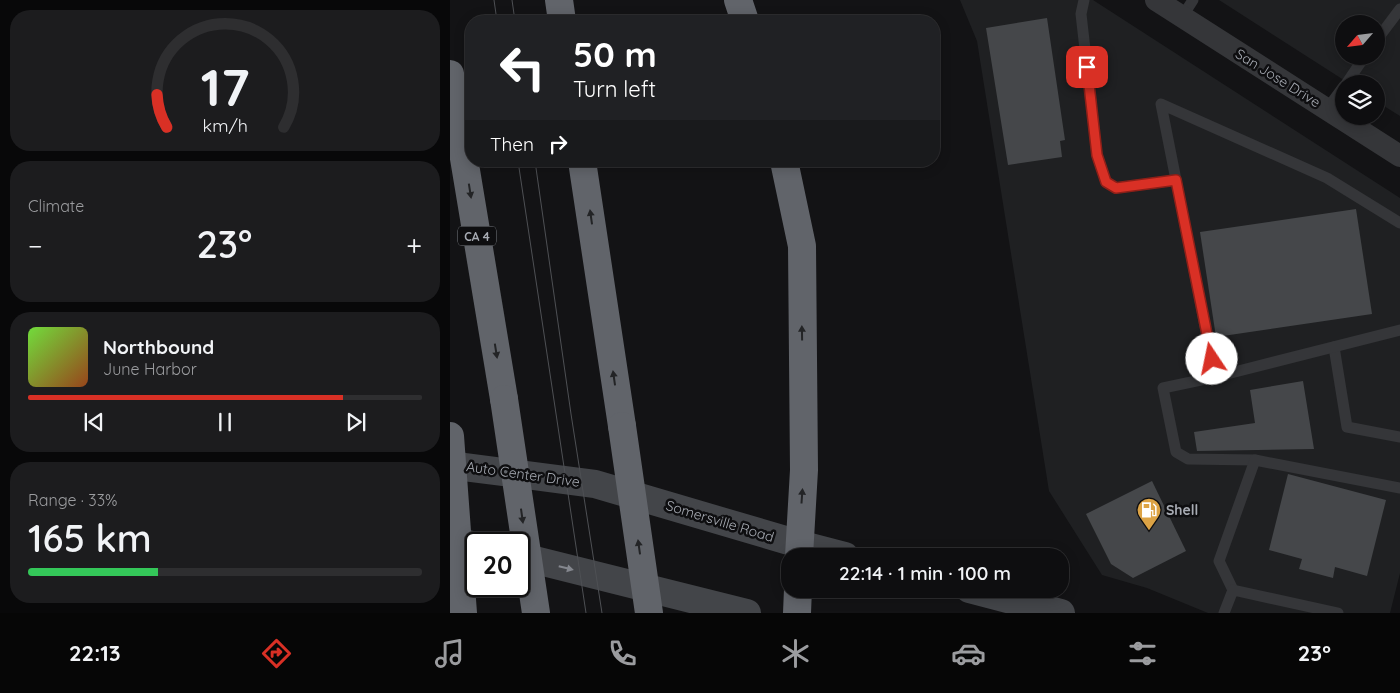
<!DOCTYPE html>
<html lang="en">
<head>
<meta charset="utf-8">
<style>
  :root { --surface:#0e0e10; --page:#1c1c1e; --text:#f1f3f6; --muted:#9b9c9f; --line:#2e2e30; --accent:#d93025 }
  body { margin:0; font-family:Quicksand,sans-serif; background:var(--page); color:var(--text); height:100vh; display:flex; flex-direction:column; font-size:19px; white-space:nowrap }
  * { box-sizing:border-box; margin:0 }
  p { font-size:16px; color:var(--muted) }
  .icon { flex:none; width:28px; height:28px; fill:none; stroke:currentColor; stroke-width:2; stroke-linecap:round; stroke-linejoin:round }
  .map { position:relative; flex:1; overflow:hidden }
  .details { display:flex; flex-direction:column; gap:10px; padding:10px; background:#080809; width:450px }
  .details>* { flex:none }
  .banner { position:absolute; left:15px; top:15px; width:475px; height:152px; border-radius:20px; box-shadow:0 2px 12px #0003,0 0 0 1px var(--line); background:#202124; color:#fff; overflow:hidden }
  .needle { width:32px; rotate:242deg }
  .fabs { position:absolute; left:885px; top:15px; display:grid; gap:10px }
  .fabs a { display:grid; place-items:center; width:50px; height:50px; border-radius:50%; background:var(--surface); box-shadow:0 2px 12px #0003,0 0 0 1px var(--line); font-size:25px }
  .speed { position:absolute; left:15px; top:532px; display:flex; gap:10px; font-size:25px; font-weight:700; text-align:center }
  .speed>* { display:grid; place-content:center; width:65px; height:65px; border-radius:50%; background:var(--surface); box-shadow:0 2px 12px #0003,0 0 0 1px var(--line); line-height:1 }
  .speed .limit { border:2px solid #111; border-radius:8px; background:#fff; color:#111 }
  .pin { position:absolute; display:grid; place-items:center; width:42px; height:42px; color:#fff; margin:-21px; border-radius:10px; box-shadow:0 2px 8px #0006 }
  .me { position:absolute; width:55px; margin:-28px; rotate:349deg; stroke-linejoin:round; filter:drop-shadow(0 0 4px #0008) }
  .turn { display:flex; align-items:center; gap:18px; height:105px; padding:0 25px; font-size:22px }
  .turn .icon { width:65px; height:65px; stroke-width:2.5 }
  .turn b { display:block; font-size:35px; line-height:42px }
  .then { display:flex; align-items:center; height:48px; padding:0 25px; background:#0003; gap:10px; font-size:19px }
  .big { font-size:38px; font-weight:600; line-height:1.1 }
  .details .widget { flex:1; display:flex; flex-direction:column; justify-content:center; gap:8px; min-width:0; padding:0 18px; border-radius:20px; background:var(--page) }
  .details .dial { align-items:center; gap:0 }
  .dial svg { height:130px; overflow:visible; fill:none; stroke:var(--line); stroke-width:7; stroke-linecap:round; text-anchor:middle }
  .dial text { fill:var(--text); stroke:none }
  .song { display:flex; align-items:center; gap:15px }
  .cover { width:60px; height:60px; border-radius:8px; background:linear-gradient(135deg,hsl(100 70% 55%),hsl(20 70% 35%)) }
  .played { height:5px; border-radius:2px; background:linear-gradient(90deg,var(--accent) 80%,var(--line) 80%) }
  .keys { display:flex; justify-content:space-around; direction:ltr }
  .heat { display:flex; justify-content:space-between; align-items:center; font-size:28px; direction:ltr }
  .charge { height:8px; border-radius:4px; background:linear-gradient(90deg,#34c759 33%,var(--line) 0) }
  .trip { position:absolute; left:331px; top:548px; width:288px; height:50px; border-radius:20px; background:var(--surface); box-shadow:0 2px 12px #0003,0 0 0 1px var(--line); font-weight:600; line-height:50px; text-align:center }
  .dock { display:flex; height:80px; justify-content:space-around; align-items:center; background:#060606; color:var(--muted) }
  .dock .icon { width:35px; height:35px }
  .dock .active { color:var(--accent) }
  .dock b { font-size:22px; color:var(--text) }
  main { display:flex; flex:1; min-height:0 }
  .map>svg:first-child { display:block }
</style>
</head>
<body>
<main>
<section class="details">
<div class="widget dial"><svg viewBox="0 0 100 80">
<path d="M14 69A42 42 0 1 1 86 69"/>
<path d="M14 69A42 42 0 0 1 8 49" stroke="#d93025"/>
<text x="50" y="56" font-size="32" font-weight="700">17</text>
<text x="50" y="72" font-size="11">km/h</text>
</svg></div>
<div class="widget"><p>Climate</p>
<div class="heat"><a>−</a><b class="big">23°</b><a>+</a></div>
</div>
<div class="widget">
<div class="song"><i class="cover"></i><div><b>Northbound</b><p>June Harbor</p></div></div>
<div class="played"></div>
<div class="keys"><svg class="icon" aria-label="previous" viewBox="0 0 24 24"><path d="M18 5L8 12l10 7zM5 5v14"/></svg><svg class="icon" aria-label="pause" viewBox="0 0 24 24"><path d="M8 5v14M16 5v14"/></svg><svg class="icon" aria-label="next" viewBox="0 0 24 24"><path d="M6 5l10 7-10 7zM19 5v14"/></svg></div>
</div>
<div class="widget"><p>Range · 33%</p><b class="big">165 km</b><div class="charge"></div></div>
</section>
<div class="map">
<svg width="950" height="613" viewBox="0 0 950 613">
  <rect width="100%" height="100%" fill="#131315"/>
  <g fill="#1f2022" fill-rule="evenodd">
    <polygon points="510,0 643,0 950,198 950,573 940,613 758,613 697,588 652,575 599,491 527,41"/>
    <path d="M 769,0 L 950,0 L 950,116 L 926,101 L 926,84 L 900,84 ZM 894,24 L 926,24 L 926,56 L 894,56 Z"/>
  </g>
  <g fill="#45474a">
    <polygon points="597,18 615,140 610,141 612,157 558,165 536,28"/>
    <polygon points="906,209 922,314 766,337 750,232"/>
    <polygon points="853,381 864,449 747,451 744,432 805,423 800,390"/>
    <polygon points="838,474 936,500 917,576 885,567 883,578 849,569 852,559 819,550"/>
    <polygon points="702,481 736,551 683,578 661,564 636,514"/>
  </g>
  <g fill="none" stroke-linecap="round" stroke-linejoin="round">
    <g stroke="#353639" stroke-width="11">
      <polyline points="634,0 631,14 647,155 656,182 666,188 726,180"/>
      <polyline points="732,17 743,0"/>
      <polyline points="926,41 950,9"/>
      <polyline points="896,84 915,56"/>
      <polyline points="877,109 894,86"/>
      <polyline points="884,347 897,427 950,437"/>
      <polyline points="765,377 711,104 877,178 950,223"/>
      <polyline points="805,460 738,459 726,452 713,388 765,377 950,330"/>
      <polyline points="783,590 769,561 805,460 950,488"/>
      <polyline points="774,613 783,590 888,613"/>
    </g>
    <polyline stroke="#353639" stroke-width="22" points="706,0 950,156"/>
    <g stroke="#434549" stroke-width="28">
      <polyline points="0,463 14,467 145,484 349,544 395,556"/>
      <polyline points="0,540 26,546"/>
      <polyline points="69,556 297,613"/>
      <polyline points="519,589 611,613"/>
    </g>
    <g stroke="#61646a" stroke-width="28">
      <polyline points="109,0 112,21"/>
      <polyline points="288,0 295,21"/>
      <polyline points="0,74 54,399"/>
      <polyline points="132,161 172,426"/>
      <polyline points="334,161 352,246 354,470 349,556"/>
      <polyline points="347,613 348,589"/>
    </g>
    <g stroke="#4e5054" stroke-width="1">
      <polyline points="44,0 47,21"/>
      <polyline points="62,0 65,21"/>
      <polyline points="68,161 136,613"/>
      <polyline points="85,161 121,414 152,613"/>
    </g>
    <g stroke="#61646a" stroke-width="28">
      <polyline points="54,399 86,613"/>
      <polyline points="172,426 199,613"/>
      <polyline points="0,436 13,613"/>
    </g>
  </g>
  <defs><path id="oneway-solid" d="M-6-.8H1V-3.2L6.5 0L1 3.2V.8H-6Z" transform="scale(1.25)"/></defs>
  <g fill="#232426">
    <use href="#oneway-solid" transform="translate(20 191) rotate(81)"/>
    <use href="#oneway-solid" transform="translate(141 217) rotate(-98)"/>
    <use href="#oneway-solid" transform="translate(352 333) rotate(-91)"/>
    <use href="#oneway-solid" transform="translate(46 351) rotate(81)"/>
    <use href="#oneway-solid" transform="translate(164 378) rotate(-98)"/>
    <use href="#oneway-solid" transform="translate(352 496) rotate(-86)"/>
    <use href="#oneway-solid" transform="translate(72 516) rotate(82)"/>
    <use href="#oneway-solid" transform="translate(189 547) rotate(-98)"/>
  </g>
  <use fill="#84878e" href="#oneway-solid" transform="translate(116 568) rotate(14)"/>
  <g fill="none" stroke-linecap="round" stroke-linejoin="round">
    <defs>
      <polyline id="route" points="637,67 647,155 656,182 666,188 726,180 762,359"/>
    </defs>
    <use href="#route" stroke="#8d1f18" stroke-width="12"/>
    <use href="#route" stroke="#d93025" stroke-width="9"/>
  </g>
  <defs>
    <symbol id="fuel-pin" viewBox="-11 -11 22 30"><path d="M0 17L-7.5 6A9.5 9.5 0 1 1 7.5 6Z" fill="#dca345" stroke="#0e0e10"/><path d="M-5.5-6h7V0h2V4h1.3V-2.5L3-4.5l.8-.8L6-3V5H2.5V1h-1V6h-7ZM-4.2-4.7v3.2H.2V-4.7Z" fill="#fff"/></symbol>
  </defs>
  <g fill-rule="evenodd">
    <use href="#fuel-pin" x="685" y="496" width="28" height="38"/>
  </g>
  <g text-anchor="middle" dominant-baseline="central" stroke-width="5" stroke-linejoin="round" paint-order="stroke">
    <rect fill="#0e0e10" stroke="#797c82" stroke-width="1" x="8" y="226.5" width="38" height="19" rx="4"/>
    <g font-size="12" font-weight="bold" fill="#a7abb3">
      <text x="27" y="236">CA 4</text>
    </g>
    <g font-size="14" fill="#a7abb3" stroke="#0e0e10">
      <text transform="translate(828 78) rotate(32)">San Jose Drive</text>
      <text transform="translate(73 474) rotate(8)">Auto Center Drive</text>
      <text transform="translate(270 521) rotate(17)">Somersville Road</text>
    </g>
    <g font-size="14" font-weight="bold" fill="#a7abb3" stroke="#0e0e10" text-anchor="start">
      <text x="716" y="510">Shell</text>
    </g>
  </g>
</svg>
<div class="fabs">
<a><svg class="needle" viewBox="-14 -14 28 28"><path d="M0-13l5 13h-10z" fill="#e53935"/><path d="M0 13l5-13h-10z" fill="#9b9c9f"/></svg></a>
<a><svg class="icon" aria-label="layers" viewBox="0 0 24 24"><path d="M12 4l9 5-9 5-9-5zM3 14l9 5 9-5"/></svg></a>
</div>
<div class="speed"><div class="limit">20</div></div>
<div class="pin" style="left:637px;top:67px;background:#d93025"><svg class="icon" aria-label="arrive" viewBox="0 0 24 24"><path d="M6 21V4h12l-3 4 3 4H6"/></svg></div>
<svg class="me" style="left:762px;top:359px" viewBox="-20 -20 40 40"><circle r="19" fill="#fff"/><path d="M0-13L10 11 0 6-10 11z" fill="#d93025"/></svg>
<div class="trip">22:14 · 1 min · 100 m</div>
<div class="banner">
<div class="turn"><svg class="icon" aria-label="left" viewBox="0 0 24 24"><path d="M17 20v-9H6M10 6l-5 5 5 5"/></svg><div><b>50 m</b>Turn left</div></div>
<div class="then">Then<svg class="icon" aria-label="right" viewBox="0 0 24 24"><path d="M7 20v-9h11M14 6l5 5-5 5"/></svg></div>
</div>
</div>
</main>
<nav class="dock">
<b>22:13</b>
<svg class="icon active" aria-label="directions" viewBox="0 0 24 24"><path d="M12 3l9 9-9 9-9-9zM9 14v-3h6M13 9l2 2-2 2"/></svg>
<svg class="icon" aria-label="music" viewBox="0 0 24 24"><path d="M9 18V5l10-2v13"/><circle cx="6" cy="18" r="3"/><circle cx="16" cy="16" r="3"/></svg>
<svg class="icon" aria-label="phone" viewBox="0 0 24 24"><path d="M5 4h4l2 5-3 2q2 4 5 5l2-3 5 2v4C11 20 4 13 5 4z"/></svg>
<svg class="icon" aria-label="climate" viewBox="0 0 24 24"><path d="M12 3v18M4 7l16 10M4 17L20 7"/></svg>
<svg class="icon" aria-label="car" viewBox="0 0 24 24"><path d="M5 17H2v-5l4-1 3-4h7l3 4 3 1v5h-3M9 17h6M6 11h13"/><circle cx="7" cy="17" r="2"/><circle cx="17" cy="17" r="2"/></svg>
<svg class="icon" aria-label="filters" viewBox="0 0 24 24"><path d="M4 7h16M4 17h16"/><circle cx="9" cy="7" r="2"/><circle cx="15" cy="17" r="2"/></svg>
<b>23°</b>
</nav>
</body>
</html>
